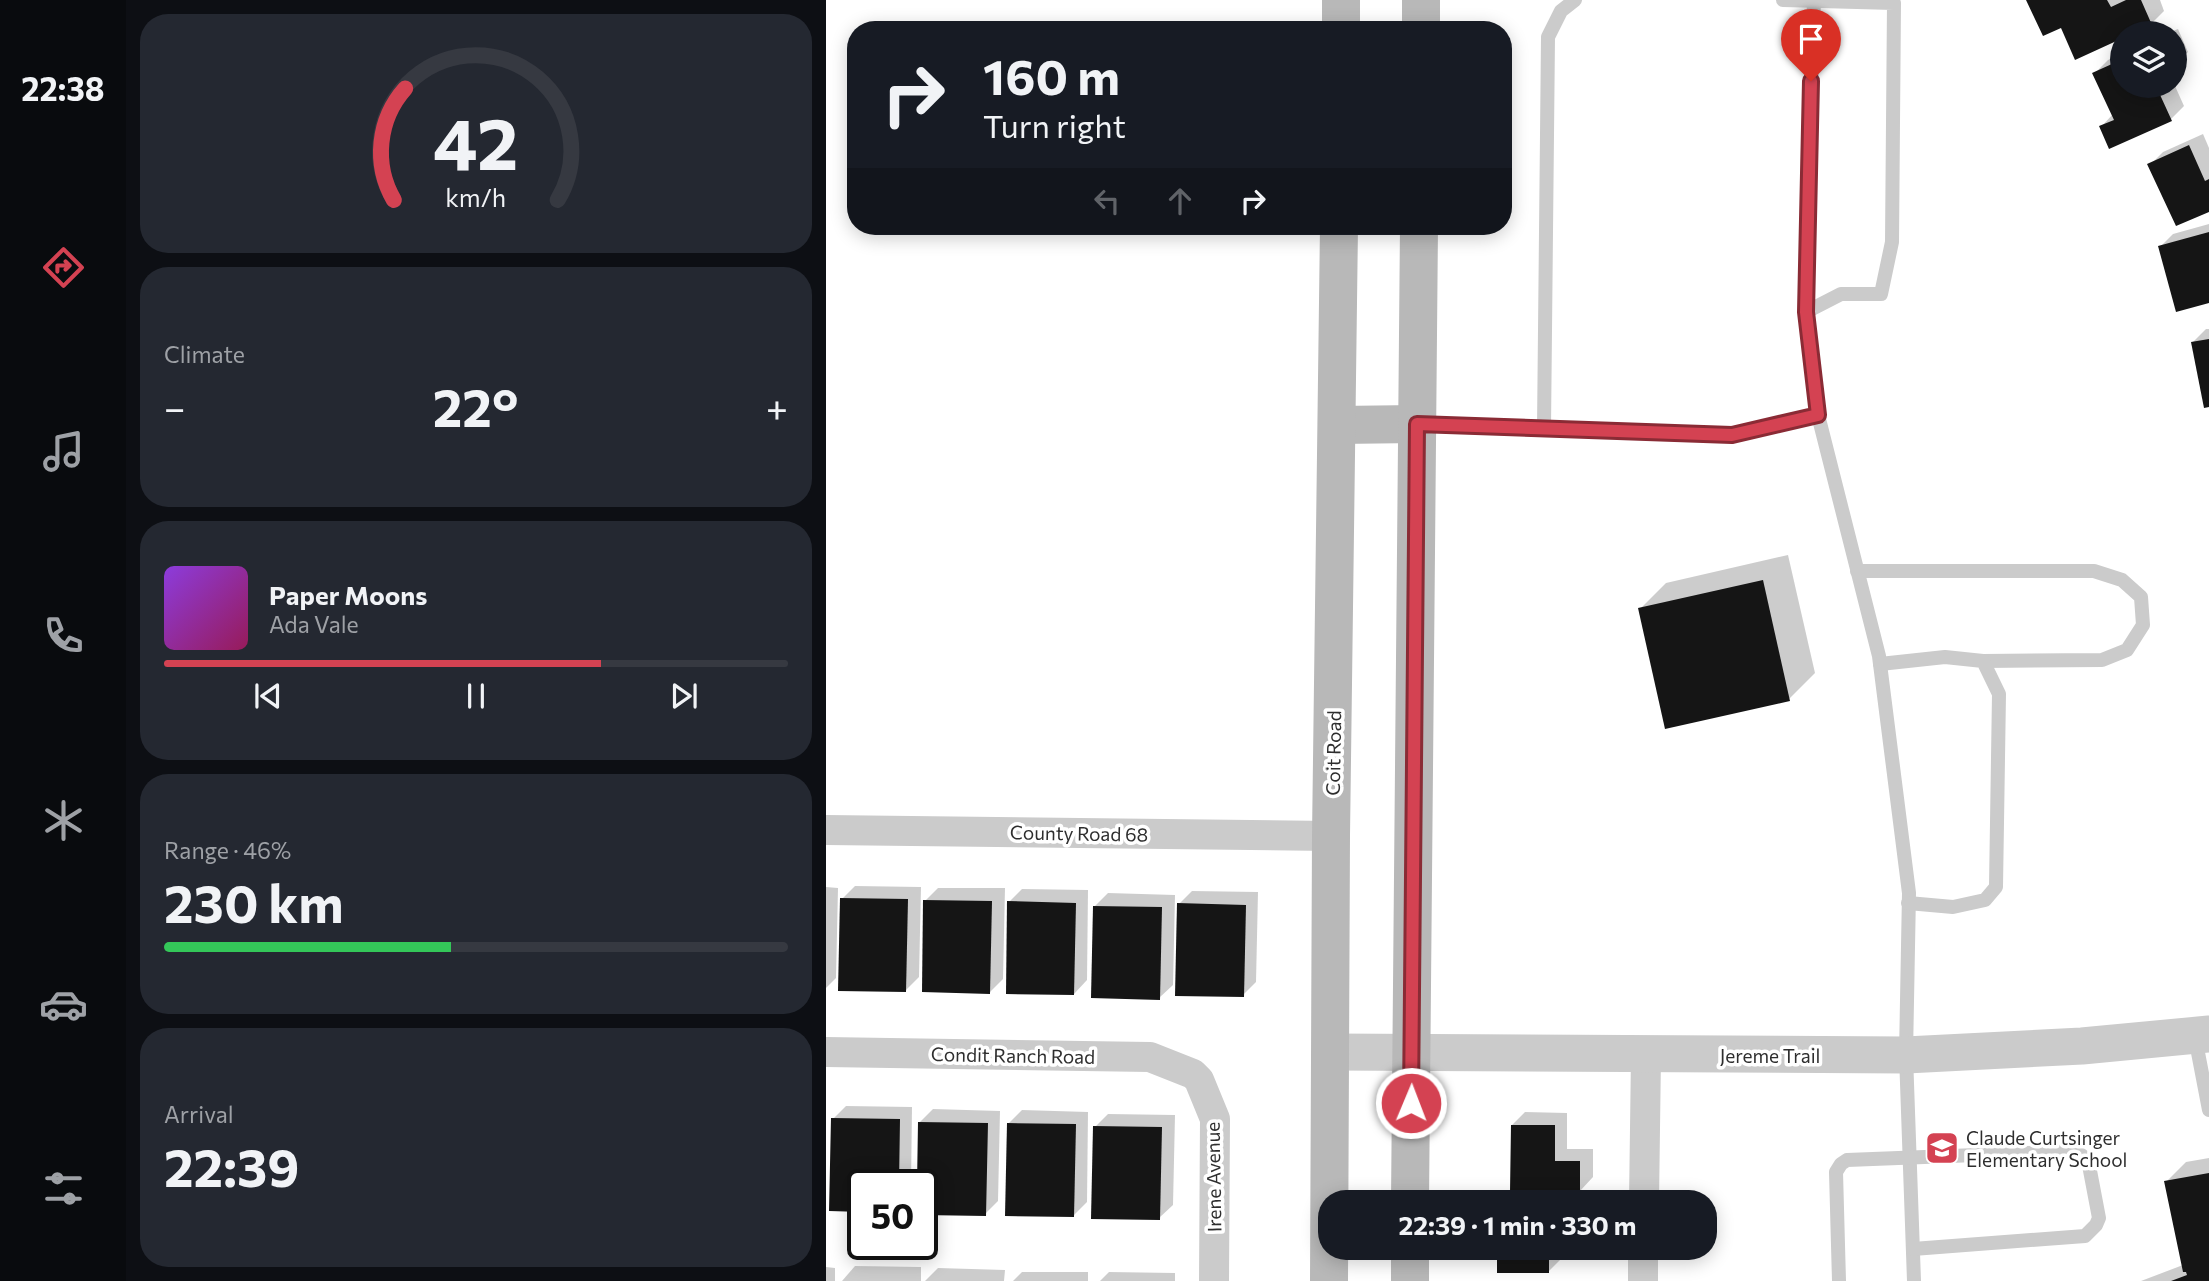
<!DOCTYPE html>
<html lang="en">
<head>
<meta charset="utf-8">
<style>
  :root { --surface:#171b24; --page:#242831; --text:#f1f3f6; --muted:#9ea1a6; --line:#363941; --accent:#d44252 }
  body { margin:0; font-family:Commissioner,sans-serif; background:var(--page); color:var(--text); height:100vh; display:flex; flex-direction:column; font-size:26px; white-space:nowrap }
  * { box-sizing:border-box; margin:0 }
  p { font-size:23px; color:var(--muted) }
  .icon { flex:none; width:38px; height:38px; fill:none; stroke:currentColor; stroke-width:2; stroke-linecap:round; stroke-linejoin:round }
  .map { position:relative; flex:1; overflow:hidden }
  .side { display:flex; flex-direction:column; gap:14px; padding:14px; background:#0d0f14; width:700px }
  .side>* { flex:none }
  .banner { position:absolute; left:21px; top:21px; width:665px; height:214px; border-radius:28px; box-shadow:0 4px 18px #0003; background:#171b24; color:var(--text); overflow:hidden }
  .controls { position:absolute; left:1284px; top:21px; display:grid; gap:14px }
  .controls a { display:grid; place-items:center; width:77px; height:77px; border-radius:50%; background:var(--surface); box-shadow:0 4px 18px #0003; font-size:35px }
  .speed { position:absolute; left:21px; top:1169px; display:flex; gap:14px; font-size:35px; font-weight:700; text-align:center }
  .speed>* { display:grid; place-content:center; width:91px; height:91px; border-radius:50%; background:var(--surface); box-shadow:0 4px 18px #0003; line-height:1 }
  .speed .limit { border:4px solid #111; border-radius:10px; background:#fff; color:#111 }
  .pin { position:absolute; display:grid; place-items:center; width:60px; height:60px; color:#fff; margin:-72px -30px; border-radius:50% 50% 50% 0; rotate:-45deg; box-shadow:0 0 7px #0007 }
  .pin .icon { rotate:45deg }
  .me { position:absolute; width:77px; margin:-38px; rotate:1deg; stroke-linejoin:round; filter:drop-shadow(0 0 5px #0008) }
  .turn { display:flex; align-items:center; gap:24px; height:147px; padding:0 21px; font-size:32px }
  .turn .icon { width:91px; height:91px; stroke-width:2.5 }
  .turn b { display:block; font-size:49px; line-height:60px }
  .lanes { display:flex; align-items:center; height:66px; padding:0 21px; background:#0003; justify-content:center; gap:35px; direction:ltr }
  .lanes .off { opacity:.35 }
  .big { font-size:52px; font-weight:700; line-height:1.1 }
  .side .widget { flex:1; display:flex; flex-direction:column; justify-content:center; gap:10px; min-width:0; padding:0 24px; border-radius:28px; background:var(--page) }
  .side .dial { align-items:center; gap:0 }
  .dial svg { height:182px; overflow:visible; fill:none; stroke:var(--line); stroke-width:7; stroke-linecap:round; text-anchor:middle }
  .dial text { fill:var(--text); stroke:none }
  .song { display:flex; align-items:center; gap:21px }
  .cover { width:84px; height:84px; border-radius:10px; background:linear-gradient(135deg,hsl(270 70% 55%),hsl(330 70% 35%)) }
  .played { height:7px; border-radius:4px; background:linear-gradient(90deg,var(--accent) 70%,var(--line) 70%) }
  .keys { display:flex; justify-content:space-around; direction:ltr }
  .heat { display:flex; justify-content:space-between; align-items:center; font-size:38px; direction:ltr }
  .charge { height:10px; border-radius:5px; background:linear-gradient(90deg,#34c759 46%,var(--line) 0) }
  .trip { position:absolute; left:492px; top:1190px; width:399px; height:70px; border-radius:28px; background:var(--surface); box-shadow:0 4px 18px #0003; font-weight:700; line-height:70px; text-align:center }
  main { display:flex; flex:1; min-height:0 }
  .dock { display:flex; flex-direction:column; width:126px; justify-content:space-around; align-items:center; background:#090b0e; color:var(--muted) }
  .dock .icon { width:49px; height:49px }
  .dock .on { color:var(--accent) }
  .dock b { font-size:32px; color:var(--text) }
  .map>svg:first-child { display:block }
</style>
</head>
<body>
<main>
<nav class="dock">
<b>22:38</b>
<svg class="icon on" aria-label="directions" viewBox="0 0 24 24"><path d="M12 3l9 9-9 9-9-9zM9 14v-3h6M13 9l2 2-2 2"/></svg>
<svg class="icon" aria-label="music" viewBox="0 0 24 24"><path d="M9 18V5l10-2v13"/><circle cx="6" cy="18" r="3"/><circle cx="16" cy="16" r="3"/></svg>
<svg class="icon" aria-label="phone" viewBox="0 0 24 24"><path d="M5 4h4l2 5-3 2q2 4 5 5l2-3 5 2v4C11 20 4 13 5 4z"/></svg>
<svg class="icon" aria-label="climate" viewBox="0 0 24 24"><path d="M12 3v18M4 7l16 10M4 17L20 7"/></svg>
<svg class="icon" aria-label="car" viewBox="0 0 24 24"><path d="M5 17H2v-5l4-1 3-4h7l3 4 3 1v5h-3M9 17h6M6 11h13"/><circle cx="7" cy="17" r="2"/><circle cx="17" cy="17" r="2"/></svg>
<svg class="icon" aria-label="filters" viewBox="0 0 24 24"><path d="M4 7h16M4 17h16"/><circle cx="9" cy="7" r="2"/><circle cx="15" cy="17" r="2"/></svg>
</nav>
<section class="side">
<div class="widget dial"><svg viewBox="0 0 100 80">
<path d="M14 69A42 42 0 1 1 86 69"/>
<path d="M14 69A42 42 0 0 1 19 20" stroke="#d44252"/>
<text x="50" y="56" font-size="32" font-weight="700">42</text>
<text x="50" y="72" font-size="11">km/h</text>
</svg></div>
<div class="widget"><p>Climate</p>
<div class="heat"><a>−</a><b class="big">22°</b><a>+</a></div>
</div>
<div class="widget">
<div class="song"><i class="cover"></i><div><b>Paper Moons</b><p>Ada Vale</p></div></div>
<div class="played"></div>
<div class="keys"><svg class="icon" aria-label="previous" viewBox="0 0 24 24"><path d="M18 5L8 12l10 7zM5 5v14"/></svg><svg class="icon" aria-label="pause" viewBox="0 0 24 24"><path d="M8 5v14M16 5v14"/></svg><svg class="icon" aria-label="next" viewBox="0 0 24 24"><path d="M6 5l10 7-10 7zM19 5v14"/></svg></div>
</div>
<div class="widget"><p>Range · 46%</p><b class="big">230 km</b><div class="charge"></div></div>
<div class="widget"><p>Arrival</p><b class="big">22:39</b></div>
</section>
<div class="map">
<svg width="1383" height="1281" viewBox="0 0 1383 1281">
  <rect width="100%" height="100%" fill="#fff"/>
  <g fill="#0003">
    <polygon points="1203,0 1334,0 1338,11 1325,24 1304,33 1297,33 1236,26"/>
    <polygon points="1352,29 1362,52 1349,64 1349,33 1341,33"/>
    <polygon points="1297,53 1297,86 1349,86 1358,106 1345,119 1275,127 1287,114 1269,73 1282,60"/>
    <polygon points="1377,134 1383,148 1383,210 1324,165 1337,152"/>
    <polygon points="1383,224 1383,302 1334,247 1347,234"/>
    <polygon points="1380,329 1383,329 1383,405 1367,342"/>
    <polygon points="962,555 989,673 963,699 814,609 840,583"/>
    <polygon points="29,886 95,887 93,977 80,990 16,899"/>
    <polygon points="0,887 12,888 10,978 0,988"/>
    <polygon points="112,888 179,888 177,979 164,992 99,901"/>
    <polygon points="196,889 262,890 261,980 248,994 183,902"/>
    <polygon points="366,891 432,892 430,982 417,995 353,904"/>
    <polygon points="282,893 349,895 347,985 333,998 269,906"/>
    <polygon points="20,1106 86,1107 85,1185 37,1185 7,1119"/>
    <polygon points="107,1109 174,1111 172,1201 159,1214 96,1185 94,1122"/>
    <polygon points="196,1110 262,1112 261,1202 248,1215 183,1123"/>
    <polygon points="699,1112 741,1113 741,1149 767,1149 767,1177 754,1191 686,1125"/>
    <polygon points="282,1114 349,1115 347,1205 333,1218 269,1127"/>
    <polygon points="1383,1158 1383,1281 1315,1281 1357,1265 1340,1182 1360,1162"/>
    <polygon points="686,1197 767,1197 767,1202 681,1202"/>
    <polygon points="673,1248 735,1248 735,1259 722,1272 673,1272"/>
    <polygon points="29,1266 95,1267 95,1281 16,1281"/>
    <polygon points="0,1267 9,1268 9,1281 0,1281"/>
    <polygon points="112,1268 179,1270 178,1281 99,1281"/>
    <polygon points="196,1272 262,1272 262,1281 187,1281"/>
    <polygon points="283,1272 349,1273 349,1281 274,1281"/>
  </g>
  <g fill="#151515">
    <polygon points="1200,0 1281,0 1285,7 1300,0 1315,0 1326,25 1308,33 1297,33 1297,38 1249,60 1235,28 1217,36"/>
    <polygon points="1297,59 1297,86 1330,86 1346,121 1283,149 1273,126 1288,120 1266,73"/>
    <polygon points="1363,145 1379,181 1383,179 1383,212 1350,226 1321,164"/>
    <polygon points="1383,232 1383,303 1350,312 1332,246"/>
    <polygon points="1383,339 1383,407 1378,408 1365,342"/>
    <polygon points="937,580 964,701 839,729 812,608"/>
    <polygon points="14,898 82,899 80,992 12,991"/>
    <polygon points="97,900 166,901 164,994 96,992"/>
    <polygon points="181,901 250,903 248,995 180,994"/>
    <polygon points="351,903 420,905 418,997 349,996"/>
    <polygon points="267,906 336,907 334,1000 265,998"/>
    <polygon points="5,1118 74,1119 73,1185 37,1185 37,1212 3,1211"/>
    <polygon points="92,1122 162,1123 160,1216 96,1215 96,1185 91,1185"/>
    <polygon points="181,1123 250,1124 248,1217 179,1216"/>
    <polygon points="685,1125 729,1125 729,1161 754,1161 754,1192 684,1192"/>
    <polygon points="267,1126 336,1127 334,1220 265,1219"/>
    <polygon points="1383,1173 1383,1281 1345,1281 1361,1275 1360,1272 1357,1272 1338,1181"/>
    <rect x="671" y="1248" width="52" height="25"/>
  </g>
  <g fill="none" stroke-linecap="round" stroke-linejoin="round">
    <g stroke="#cbcbcb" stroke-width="14">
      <polyline points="957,0 1068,3 1066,242 1055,294 1015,294 980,312 992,415"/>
      <polyline points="980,312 982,189 988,1"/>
      <polyline points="593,424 906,435 992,415 1053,656 1083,893 1080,1055 1088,1281"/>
      <polyline points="718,428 722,37 735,11 749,0"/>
      <polyline points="1031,571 1268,571 1296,580 1315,597 1317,625 1301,650 1276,660 1157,661"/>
      <polyline points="1054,664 1119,657 1157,661 1173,694 1170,887 1159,900 1127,907 1082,903"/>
      <polyline points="1369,1037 1383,1110"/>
      <polyline points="1013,1281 1010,1172 1015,1164 1021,1160 1250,1151 1262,1160 1273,1218 1270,1225 1259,1236 1087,1249"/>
    </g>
    <g stroke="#cbcbcb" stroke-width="30">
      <polyline points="0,830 505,836"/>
      <polyline points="0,1052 324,1057 367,1074 373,1080 389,1119 388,1281"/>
      <polyline points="818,1202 820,1055"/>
      <polyline points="817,1281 817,1248"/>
    </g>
    <polyline stroke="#cbcbcb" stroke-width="37" points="505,1052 1080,1055 1256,1046 1383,1034"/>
    <g stroke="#b8b8b8" stroke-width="38">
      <polyline points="515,30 515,0"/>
      <polyline points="595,30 595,0"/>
      <polyline points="512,425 591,424"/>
      <polyline points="584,1202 593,226"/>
      <polyline points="503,1281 505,836 513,226"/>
      <polyline points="584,1281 584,1248"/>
    </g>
  </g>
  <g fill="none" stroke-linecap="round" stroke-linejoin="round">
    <defs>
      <polyline id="route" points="585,1103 591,424 906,435 992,415 980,312 985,81"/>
    </defs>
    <use href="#route" stroke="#8a2b35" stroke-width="18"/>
    <use href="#route" stroke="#d44252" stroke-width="12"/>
  </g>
  <defs>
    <symbol id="school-square" viewBox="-11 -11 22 22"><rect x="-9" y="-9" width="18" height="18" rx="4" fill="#d44252" stroke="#fff"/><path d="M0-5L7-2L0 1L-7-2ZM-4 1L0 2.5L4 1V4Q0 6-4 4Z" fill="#fff"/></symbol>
  </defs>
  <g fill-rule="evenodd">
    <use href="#school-square" x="1097" y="1129" width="38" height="38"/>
  </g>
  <g text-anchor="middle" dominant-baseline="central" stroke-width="7" stroke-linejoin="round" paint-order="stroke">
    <g font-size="19" fill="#2e2e2e" stroke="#fff">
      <text transform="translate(507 753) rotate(-89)">Coit Road</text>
      <text transform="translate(253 833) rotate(1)">County Road 68</text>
      <text transform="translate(187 1055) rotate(1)">Condit Ranch Road</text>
      <text x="944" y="1055">Jereme Trail</text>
      <text transform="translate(387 1177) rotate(-91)">Irene Avenue</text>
    </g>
    <g font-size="19" fill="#2e2e2e" stroke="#fff" text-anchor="start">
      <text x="1140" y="1137">Claude Curtsinger<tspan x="1140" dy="22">Elementary School</tspan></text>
    </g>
  </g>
</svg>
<div class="controls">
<a><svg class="icon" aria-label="layers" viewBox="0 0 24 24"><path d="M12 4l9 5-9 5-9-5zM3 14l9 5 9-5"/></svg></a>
</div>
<div class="speed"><div class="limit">50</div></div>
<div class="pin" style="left:985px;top:81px;background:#d93025"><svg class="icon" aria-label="arrive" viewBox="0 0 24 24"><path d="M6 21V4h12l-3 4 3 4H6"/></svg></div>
<svg class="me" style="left:585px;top:1103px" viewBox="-20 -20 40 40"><circle r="17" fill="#d44252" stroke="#fff" stroke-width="3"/><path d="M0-11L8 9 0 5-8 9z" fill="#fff"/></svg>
<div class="trip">22:39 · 1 min · 330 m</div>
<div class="banner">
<div class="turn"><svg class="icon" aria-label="right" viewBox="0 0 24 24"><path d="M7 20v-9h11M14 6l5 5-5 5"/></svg><div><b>160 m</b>Turn right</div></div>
<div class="lanes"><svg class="icon off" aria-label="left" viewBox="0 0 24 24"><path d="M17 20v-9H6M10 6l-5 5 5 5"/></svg><svg class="icon off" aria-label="ahead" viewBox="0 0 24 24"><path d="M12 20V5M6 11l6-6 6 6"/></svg><svg class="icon" aria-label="right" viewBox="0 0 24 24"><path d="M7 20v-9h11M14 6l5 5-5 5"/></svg></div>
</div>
</div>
</main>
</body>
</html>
